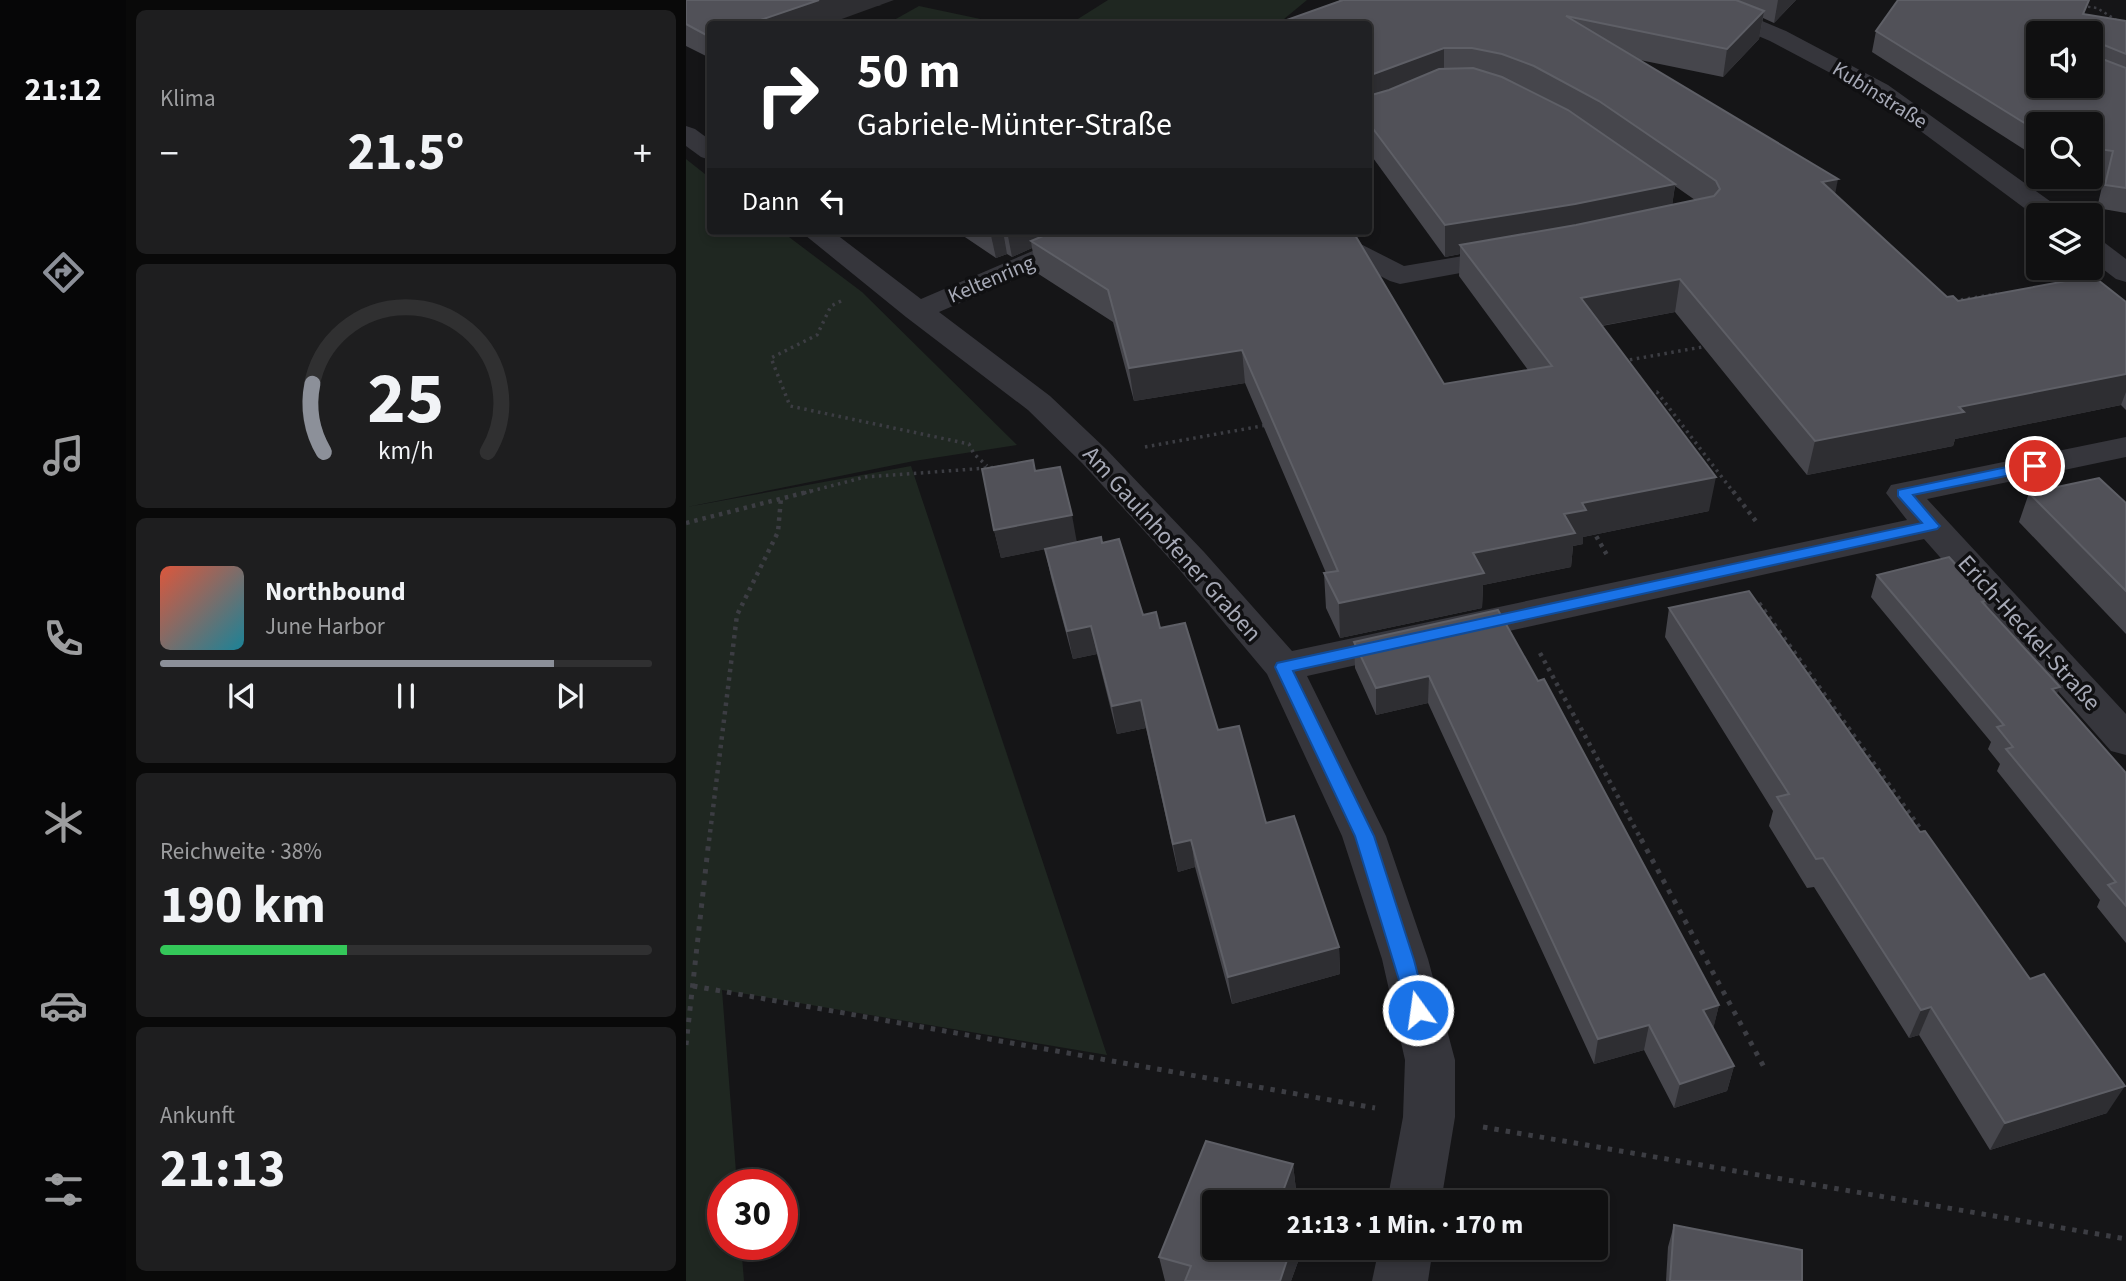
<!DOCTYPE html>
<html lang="de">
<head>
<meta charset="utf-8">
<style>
  :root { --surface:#101011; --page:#1e1e1f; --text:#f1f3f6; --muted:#9c9d9f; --line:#303031; --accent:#8c9099 }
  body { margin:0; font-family:"Source Sans 3",sans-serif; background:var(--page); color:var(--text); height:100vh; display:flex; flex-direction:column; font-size:26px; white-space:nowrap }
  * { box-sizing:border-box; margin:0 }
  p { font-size:23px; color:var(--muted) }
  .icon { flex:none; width:38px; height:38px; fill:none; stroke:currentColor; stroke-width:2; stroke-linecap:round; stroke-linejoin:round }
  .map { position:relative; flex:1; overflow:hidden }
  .side { display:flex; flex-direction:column; gap:10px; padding:10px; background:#090909; width:560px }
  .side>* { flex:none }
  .guide { position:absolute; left:21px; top:21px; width:665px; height:214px; border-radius:7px; box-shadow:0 4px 10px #0003,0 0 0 2px var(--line); background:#202124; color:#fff; overflow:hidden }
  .fabs { position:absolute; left:1340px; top:21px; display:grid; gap:14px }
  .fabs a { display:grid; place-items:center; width:77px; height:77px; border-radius:7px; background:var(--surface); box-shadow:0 4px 10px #0003,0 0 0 2px var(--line); font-size:35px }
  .speed { position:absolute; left:21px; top:1169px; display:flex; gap:14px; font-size:35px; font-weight:700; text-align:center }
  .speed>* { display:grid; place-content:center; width:91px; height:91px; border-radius:50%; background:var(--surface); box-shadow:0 4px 10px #0003,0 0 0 2px var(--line); line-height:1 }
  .speed .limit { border:10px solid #d22; background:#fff; color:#111 }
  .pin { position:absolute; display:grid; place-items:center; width:60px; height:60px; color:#fff; margin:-30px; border:4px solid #fff; border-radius:50%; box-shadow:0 2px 7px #0007 }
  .me { position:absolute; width:77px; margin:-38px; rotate:346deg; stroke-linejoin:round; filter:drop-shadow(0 0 5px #0008) }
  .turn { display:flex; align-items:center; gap:24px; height:147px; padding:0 35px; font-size:32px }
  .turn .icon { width:91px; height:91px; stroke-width:2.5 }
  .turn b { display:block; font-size:49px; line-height:60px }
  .then { display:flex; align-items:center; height:66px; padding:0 35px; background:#0003; gap:14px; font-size:26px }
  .big { font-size:52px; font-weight:700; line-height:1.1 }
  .side .widget { flex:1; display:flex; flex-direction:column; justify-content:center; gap:10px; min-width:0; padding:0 24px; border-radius:10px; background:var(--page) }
  .side .dial { align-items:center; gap:0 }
  .dial svg { height:182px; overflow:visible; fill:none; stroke:var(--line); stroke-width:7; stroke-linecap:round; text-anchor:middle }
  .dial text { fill:var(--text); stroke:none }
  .song { display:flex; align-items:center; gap:21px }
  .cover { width:84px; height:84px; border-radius:10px; background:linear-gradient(135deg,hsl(10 70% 55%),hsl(190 70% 35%)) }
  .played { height:7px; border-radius:4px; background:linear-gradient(90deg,var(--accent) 80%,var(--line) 80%) }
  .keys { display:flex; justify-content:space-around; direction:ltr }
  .heat { display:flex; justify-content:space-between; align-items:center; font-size:38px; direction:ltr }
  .charge { height:10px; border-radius:5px; background:linear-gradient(90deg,#34c759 38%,var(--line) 0) }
  .trip { position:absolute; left:516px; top:1190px; width:406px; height:70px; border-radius:7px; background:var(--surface); box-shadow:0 4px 10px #0003,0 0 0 2px var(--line); font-weight:700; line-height:70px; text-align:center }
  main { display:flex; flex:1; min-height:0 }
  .menu { display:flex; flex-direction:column; width:126px; justify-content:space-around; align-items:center; background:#060607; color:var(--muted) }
  .menu .icon { width:49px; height:49px }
  .menu .on { color:var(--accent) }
  .menu b { font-size:32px; color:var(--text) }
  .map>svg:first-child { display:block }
</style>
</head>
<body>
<main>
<nav class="menu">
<b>21:12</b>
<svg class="icon on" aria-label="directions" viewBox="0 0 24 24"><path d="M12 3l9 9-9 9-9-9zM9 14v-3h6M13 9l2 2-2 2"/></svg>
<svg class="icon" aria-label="music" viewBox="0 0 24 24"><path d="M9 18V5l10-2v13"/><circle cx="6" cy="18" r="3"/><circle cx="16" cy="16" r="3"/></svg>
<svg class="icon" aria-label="phone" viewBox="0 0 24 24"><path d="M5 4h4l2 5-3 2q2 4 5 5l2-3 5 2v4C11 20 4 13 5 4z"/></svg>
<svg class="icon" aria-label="climate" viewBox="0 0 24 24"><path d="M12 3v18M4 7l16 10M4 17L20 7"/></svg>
<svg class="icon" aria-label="car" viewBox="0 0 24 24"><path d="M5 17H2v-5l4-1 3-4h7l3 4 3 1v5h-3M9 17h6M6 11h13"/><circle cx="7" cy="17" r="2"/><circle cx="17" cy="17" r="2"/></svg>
<svg class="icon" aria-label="filters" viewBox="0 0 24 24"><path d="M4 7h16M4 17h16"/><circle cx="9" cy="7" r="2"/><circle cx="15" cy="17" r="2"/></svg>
</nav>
<section class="side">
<div class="widget"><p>Klima</p>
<div class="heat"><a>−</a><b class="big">21.5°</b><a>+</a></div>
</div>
<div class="widget dial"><svg viewBox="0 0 100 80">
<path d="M14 69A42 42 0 1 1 86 69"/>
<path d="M14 69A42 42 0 0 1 9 39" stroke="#8c9099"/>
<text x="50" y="56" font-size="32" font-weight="700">25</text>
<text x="50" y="72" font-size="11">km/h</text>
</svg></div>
<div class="widget">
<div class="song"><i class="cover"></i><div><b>Northbound</b><p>June Harbor</p></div></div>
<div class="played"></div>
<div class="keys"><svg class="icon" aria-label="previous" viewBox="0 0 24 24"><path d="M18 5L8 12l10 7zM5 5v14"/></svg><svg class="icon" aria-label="pause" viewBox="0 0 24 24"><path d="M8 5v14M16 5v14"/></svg><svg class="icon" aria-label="next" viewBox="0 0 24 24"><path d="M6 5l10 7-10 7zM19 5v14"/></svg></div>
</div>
<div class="widget"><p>Reichweite · 38%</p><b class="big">190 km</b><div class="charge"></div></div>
<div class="widget"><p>Ankunft</p><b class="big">21:13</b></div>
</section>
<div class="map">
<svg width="1440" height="1281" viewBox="0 0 1440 1281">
  <rect width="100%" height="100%" fill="#151517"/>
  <g fill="#1f2721">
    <polygon points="422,0 621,0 592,24 384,24"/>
    <polygon points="233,6 318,24 201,24"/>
    <polygon points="0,159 24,178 24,231 95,231 176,292 331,445 228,461 1,507 225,466 421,1055 36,990 51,1185 37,1185 37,1244 55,1244 58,1281 0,1281"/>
  </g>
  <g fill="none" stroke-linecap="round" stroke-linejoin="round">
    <polyline stroke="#3c3d43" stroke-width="2.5" stroke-dasharray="2.5 3.5" stroke-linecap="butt" points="1396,6 1411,8 1440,26"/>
    <g stroke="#3c3d43" stroke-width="3.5" stroke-dasharray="2.5 4.5" stroke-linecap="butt">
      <polyline points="155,301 145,306 131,335 85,358 104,406 283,444 288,454 301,466"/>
      <polyline points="1268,301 1311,294"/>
      <polyline points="937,361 1022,346"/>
      <polyline points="964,394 971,392 1048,493"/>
      <polyline points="459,447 581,425"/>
      <polyline points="118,493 179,477 315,467"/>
    </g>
    <g stroke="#3c3d43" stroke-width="4.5" stroke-dasharray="3.5 5" stroke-linecap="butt">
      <polyline points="1047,491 1072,524"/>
      <polyline points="0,523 125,491"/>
      <polyline points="906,529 921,555"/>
      <polyline points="1073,603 1239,835"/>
      <polyline points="854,653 956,841"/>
      <polyline points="23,841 51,615 92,532 95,498"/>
    </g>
    <g stroke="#3c3d43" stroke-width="5" stroke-dasharray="4.5 7" stroke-linecap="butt">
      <polyline points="955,839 1079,1069"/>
      <polyline points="7,986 689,1108"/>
      <polyline points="0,1045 23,839"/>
      <polyline points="797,1127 1440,1239"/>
    </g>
    <g fill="#36363c" fill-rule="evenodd">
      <polygon points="996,0 1026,0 1100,31 1202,85 1375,209 1379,215 1353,215 1353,219 1186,95 1084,41 999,5"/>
      <polygon points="0,126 9,129 24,140 24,160 15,157 0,146"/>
      <polygon points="114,231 146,231 235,299 393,231 431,231 427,237 253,312 364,396 420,449 518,552 606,651 1221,520 1200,493 1205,485 1440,437 1440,457 1241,499 1440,714 1440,755 1425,751 1238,539 621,676 700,836 742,959 769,1060 769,1117 755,1202 701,1202 717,1117 719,1060 696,959 656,836 581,674 492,568 396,463 342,410 220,317"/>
      <polygon points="614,231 649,231 718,266 824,248 834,250 838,256 834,262 824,264 714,284 704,281 618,237"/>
      <polygon points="1405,238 1415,240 1440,259 1440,282 1430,279 1405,260"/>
      <polygon points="693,1248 747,1248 742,1281 686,1281"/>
    </g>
  </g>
  <g fill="#46464c" fill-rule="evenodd">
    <polygon points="0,0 196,5 24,24 24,58 0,46"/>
    <path d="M 653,0 L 1110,0 L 1088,23 L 1077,18 L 1073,39 L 1037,77 L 954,60 L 1149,194 L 1261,297 L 1272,301 L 1440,302 L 1440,410 L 1435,405 L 1269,439 L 1267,446 L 1121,475 L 989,312 L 916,326 L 1023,511 L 897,537 L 897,544 L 887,546 L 885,567 L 797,585 L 796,608 L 654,638 L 640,608 L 638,573 L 640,573 L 559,383 L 448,401 L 427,322 L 351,273 L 346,248 L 326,257 L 321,254 L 310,258 L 270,231 L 661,231 L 758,384 L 842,370 L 773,276 L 774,254 L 759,257 L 682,151 L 682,24 L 595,24 L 595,22 L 653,1 ZM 989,186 L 1009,200 L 986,205 Z"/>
    <polygon points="1398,14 1440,21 1440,213 1411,208 1419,174 1405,172 1405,124 1353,124 1353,159 1186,52 1190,31"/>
    <polygon points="349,471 391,542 416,543 457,615 474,628 532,730 580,823 653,947 654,974 546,1004 509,867 492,872 460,728 431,734 411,654 387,659 365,577 359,549 315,558 308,530"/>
    <polygon points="1343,493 1440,503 1440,634 1333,522"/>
    <polygon points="1191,575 1302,600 1300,606 1371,694 1440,773 1440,943 1411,907 1414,900 1311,771 1314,764 1302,749 1305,742 1185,597"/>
    <polygon points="983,608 1421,1113 1304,1150 1233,1035 1223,1038 1128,887 1121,888 1083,826 1087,811 979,637"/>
    <polygon points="812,610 1033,1005 1027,1028 1048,1066 1041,1091 988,1108 958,1050 908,1064 742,703 690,715 669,668 668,642"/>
    <polygon points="520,1141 607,1164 610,1190 606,1202 528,1202 528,1248 617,1248 605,1281 479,1281 473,1257"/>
    <polygon points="988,1225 1116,1281 980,1281 982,1247"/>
  </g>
  <g fill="#2e2e32">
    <polygon points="133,0 208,0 142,24 63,24"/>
    <polygon points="1092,0 1110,0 1088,23"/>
    <polygon points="1078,11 1073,39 1037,77 1041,49"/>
    <polygon points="758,48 758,76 682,105 682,76"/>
    <polygon points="1152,179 1146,210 1136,182"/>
    <polygon points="989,184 985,215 774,245 774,254 759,257 759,225"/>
    <polygon points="304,231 317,231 321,254 310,258"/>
    <polygon points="321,231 386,231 345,241 346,248 326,257"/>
    <polygon points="994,279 989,312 892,330 895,298"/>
    <polygon points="556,350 559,383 448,401 443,368"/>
    <polygon points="1440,374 1440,392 1435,405 1269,439 1267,446 1121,475 1129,441 1273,407"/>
    <polygon points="1030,477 1023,511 897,537 897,544 887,546 885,567 797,585 796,608 654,638 653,603 787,553 878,514 896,503"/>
    <polygon points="386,515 391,543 315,558 308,530"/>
    <polygon points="405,626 411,654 387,659 381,631"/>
    <polygon points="743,676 742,703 690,715 690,688"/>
    <polygon points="1374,687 1364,709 1366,689"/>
    <polygon points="455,700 460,728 431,734 426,706"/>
    <polygon points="505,840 509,867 492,872 487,844"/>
    <polygon points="653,947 654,974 546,1004 542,977"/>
    <polygon points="1033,1005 1027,1030 1017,1010"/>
    <polygon points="1245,1007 1233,1035 1223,1038 1235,1010"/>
    <polygon points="963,1025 958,1050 908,1064 912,1039"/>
    <polygon points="1048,1066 1041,1091 988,1108 994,1084"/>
    <polygon points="1439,1086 1421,1113 1304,1150 1319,1123"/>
    <polygon points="607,1164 610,1190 606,1202 593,1202"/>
    <polygon points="605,1248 617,1248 605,1281 594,1281"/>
  </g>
  <g fill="#515158" stroke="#5e5f66" stroke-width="2" fill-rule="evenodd">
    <polygon points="0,0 133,0 63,24 24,24 24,37 0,24"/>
    <polygon points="657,0 1050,0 1078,11 1041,49 880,16 1152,179 1136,182 1261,297 1267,296 1272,301 1407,276 1440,302 1440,374 1273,407 1278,412 1129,441 994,279 895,298 1030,477 896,503 900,510 878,514 889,533 787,553 798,573 653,603 638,573 652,571 556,350 443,368 422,290 345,241 369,231 661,231 669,235 758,384 866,366 774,245 890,225 1028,196 1034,189 1030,181 913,101 848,66 816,54 786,48 758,48 682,76 682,24 600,24 595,22"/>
    <path d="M 1212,0 L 1403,0 L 1397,14 L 1440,21 L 1440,54 L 1413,43 L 1409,46 L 1411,57 L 1440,68 L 1440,188 L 1419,185 L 1427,151 L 1405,148 L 1405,124 L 1353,124 L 1353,132 L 1190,31 ZM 1353,33 L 1405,33 L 1405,86 L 1353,86 Z"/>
    <polygon points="787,68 816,77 882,110 989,184 889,204 759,225 682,122 682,96 703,90 753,69"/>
    <polygon points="347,460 349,471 374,467 386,515 308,530 296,469"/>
    <polygon points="1413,478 1440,503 1440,591 1343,493"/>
    <polygon points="415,537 416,543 433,539 457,615 470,612 474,628 499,623 532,730 553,726 580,823 608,816 653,947 542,977 505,840 487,844 455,700 426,706 405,626 381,631 359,549"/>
    <polygon points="1263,557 1302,600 1296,602 1374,687 1366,689 1440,773 1440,906 1422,885 1430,882 1320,749 1327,747 1311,727 1318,725 1191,575"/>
    <polygon points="1063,591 1234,832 1239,831 1344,979 1358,974 1439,1086 1319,1123 1245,1007 1235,1010 1137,858 1130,859 1091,797 1103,794 983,608"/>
    <polygon points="812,610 852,681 858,679 1033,1005 1017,1010 1048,1066 994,1084 963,1025 912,1039 743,676 690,688 668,642"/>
    <polygon points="520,1141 607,1164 593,1202 528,1202 528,1248 605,1248 594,1281 499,1281 505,1266 473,1257"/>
    <polygon points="988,1225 1116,1250 1116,1281 984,1281"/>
  </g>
  <polygon fill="#1a73e8" stroke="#114b97" stroke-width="2" points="1349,461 1356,466 1354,469 1227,495 1251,523 1254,526 1251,529 607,671 688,836 728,960 741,1010 739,1016 732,1018 724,1016 669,836 589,667 591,663 1236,523 1212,496 1212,490"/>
  <g text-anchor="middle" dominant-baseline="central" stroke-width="7" stroke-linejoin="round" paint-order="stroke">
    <g font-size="21" fill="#a7aab7" stroke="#101012">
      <text transform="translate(1194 95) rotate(32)">Kubinstraße</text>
      <text transform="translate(305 279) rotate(-23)">Keltenring</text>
    </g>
    <g font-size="24" fill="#a7aab7" stroke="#101012">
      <text transform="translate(486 544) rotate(48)">Am Gaulnhofener Graben</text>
      <text transform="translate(1343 633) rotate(48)">Erich-Heckel-Straße</text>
    </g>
  </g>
</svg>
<div class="fabs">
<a><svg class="icon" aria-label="sound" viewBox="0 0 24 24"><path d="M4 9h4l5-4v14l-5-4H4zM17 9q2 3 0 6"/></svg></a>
<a><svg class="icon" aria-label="search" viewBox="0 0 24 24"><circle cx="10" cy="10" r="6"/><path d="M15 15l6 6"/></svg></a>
<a><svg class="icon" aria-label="layers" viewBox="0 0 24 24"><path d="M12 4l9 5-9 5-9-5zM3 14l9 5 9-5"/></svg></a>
</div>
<div class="speed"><div class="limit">30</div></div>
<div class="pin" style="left:1349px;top:466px;background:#d93025"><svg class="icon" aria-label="arrive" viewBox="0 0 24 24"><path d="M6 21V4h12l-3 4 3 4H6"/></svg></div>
<svg class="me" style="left:732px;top:1010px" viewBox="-20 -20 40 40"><circle r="17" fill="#1a73e8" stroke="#fff" stroke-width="3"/><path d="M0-11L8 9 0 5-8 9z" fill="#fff"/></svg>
<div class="trip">21:13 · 1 Min. · 170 m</div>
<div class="guide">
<div class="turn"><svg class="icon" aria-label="right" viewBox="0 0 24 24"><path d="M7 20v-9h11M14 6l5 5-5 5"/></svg><div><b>50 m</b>Gabriele-Münter-Straße</div></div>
<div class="then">Dann<svg class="icon" aria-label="left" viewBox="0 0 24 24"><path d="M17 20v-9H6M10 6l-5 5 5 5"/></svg></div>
</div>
</div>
</main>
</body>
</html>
